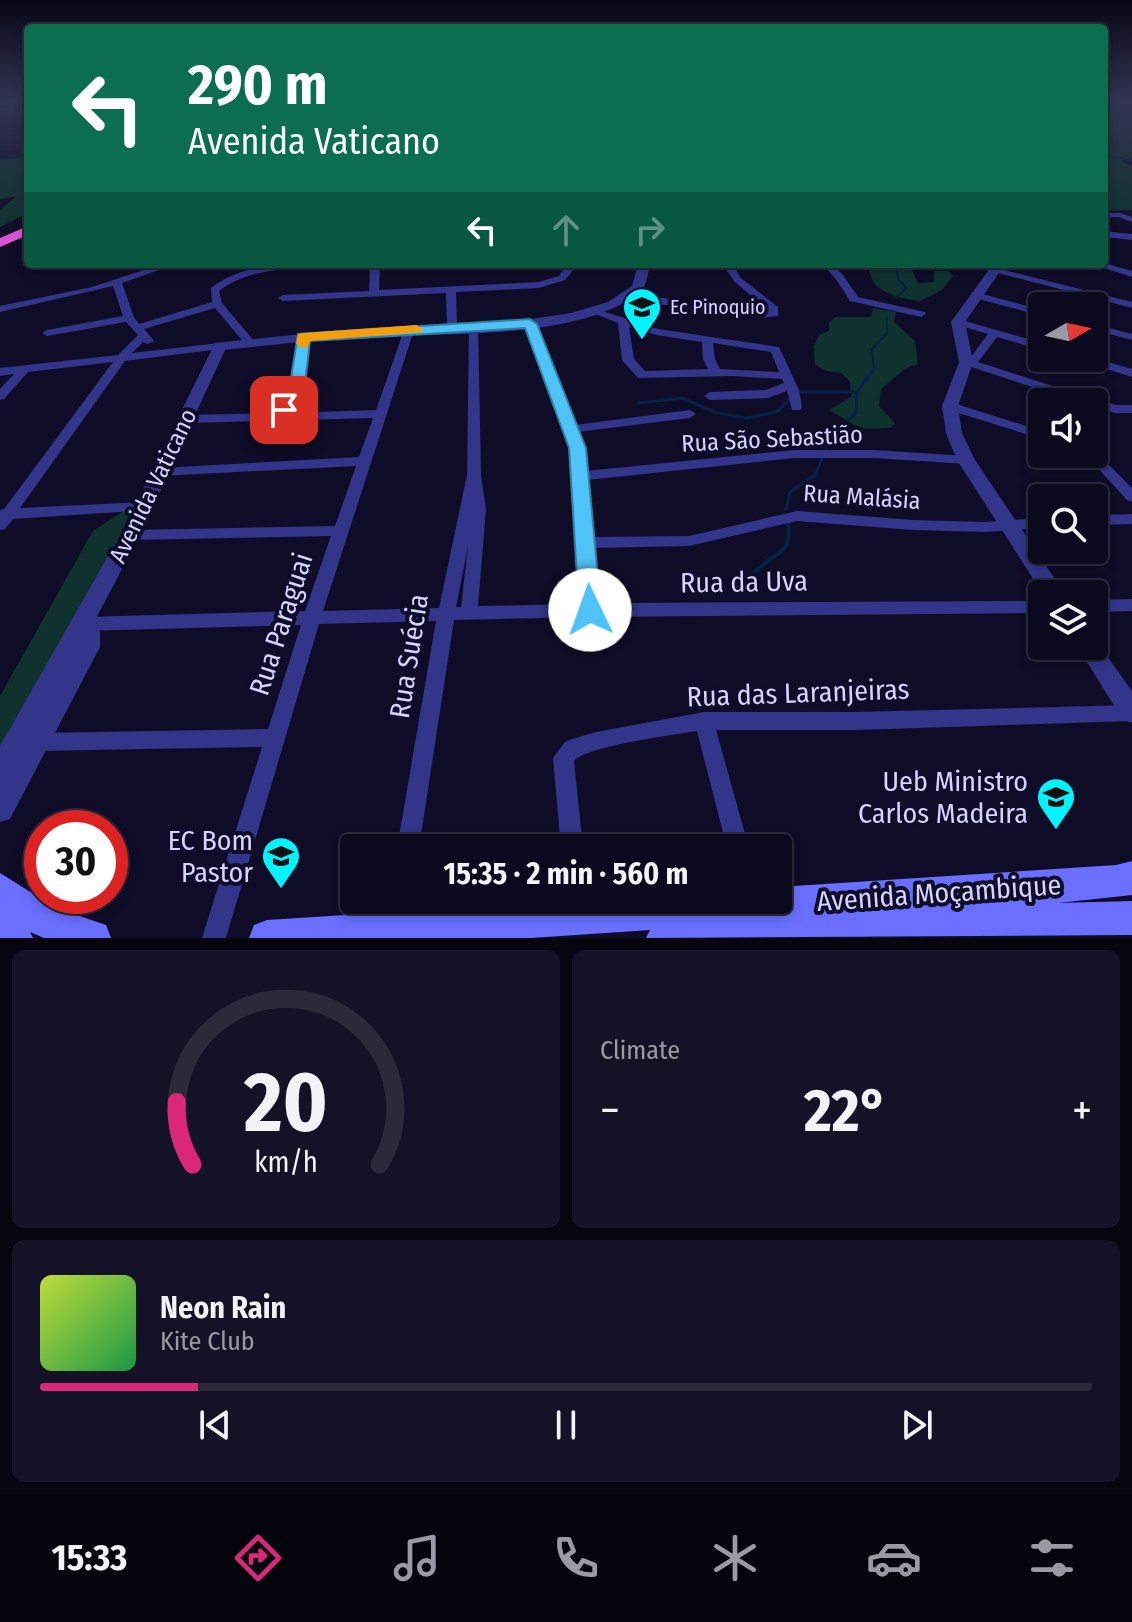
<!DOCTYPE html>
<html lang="en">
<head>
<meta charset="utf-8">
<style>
  :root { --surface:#0b091d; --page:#141226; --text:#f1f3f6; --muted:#9a9aa4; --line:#2b2a3b; --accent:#db2777 }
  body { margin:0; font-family:"Fira Sans Condensed",sans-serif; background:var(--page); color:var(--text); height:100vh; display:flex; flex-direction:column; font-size:30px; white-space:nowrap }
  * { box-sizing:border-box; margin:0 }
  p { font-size:26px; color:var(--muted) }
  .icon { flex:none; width:44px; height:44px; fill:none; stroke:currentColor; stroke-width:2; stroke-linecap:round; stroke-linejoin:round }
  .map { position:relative; height:938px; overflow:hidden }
  .drawer { display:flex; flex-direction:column; gap:12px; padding:12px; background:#060510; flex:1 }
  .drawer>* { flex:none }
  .top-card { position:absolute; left:24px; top:24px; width:1084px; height:244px; border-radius:8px; box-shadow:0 4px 12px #0003,0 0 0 2px var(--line); background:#0b6e4f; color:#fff; overflow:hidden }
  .needle { width:52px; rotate:81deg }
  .buttons { position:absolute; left:1028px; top:292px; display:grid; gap:16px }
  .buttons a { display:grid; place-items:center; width:80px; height:80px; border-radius:8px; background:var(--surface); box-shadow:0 4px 12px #0003,0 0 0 2px var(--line); font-size:40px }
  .speed { position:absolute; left:24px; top:810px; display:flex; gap:16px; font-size:40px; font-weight:700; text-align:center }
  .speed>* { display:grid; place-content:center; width:104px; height:104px; border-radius:50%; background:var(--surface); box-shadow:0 4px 12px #0003,0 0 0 2px var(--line); line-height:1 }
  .speed .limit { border:12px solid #d22; background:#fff; color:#111 }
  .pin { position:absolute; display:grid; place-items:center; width:68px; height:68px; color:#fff; margin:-34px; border-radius:16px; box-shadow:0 4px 12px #0006 }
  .me { position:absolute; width:88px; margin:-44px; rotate:357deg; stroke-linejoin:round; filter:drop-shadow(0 0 6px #0008) }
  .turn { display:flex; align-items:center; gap:28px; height:168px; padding:0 32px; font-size:36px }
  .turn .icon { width:104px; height:104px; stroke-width:2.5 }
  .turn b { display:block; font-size:56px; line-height:68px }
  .lanes { display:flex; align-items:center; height:76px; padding:0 32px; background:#0003; justify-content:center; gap:40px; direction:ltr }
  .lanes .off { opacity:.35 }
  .big { font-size:60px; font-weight:700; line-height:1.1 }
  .drawer .widget { flex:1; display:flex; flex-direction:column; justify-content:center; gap:12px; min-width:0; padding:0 28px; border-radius:12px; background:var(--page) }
  .drawer .dial { align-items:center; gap:0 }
  .dial svg { height:208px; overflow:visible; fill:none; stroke:var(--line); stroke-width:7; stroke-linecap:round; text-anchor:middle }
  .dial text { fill:var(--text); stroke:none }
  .song { display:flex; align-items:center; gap:24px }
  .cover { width:96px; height:96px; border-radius:12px; background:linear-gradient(135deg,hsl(70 70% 55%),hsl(140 70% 35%)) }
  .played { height:8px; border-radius:4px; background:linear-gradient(90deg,var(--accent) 15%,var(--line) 15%) }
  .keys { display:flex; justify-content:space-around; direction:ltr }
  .heat { display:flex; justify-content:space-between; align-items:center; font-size:44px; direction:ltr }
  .drawer .tiles { flex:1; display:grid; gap:12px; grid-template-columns:1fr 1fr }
  .widget:last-child { grid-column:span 2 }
  .trip { position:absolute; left:340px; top:834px; width:452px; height:80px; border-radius:8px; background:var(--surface); box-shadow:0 4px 12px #0003,0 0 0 2px var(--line); font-weight:700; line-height:80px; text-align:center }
  .menu { display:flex; height:128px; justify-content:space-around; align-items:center; background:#04040c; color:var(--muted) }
  .menu .icon { width:56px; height:56px }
  .menu .current { color:var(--accent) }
  .menu b { font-size:36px; color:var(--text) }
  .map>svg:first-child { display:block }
</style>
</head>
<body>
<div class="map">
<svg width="1132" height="938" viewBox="0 0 1132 938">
  <rect width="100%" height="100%" fill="#0f0c27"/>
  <g fill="#0f322e">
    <polygon points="1104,100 1132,100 1132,161 1120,160 1132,167 1132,210 1104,211"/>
    <polygon points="28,157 28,213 0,227 0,210 17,196 0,199 0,160"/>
    <path d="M 864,264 L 909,264 L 918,283 L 934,282 L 934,271 L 949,271 L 953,276 L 942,290 L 920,301 C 905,299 882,295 873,281 C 869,274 871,270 864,264 Z"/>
    <polygon points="873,308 896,312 894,322 915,341 918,364 906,368 881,389 879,406 895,423 890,428 861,429 829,410 851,397 850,382 842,373 827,371 815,365 814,346 819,335 829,331 829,323 835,317 871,317"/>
    <polygon points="122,512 135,512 0,759 0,696 93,531"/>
  </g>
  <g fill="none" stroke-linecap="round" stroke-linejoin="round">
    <g stroke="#042148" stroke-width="2">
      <polyline points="1104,155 1132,160"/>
      <polyline points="896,264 898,279 907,288 896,297"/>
      <polyline points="874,370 872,349 887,333 887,318"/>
    </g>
    <g stroke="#042148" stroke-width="3">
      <polyline points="797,392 857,392"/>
      <polyline points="639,403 682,398 717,413 747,418 777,412 791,398"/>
      <polyline points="826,448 832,434 856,413 857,392 875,368"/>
      <polyline points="786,509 790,492 815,475 822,459"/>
    </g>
    <path stroke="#042148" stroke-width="4" d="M 755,572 C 773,552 792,557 788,524"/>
    <g fill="#33358b" fill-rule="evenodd">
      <polygon points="1104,213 1120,213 1132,217 1132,222 1119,217 1104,217"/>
      <polygon points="1104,231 1132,234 1132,240 1104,237"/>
      <polygon points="1104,263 1132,271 1132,277 1092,264"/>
      <path d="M 162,264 L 176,264 L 122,283 L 134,317 L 139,324 L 212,302 L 211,288 C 250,258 305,264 352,264 L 347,267 C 305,269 254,264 219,291 L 222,303 L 254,341 L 254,345 L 246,345 L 215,308 L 144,329 L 154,341 L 148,344 L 143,342 L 132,353 L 220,343 L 226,346 L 220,349 L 125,361 L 20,508 L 144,502 L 149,504 L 151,507 L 149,510 L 13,519 L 5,529 L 0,530 L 0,510 L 4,509 L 113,362 L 28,372 L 4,399 L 0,400 L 0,389 L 14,374 L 0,376 L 0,368 L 118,355 L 138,335 L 126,322 L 47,336 L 42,333 L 47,330 L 123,316 L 113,286 L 0,312 L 0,306 L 92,287 Z"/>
      <polygon points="370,264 380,264 379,290 538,282 559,276 563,270 561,264 571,264 573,270 565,280 539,288 456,292 457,328 452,331 447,328 446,293 283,301 278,298 283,295 369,291"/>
      <path d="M 722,264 L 732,264 L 741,278 L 778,307 L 778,316 L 760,318 L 637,301 L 642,324 L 658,329 L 779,347 L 799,390 L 802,407 L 800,410 L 792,410 L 787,391 L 768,398 L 710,400 L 704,396 L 710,392 L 766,390 L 784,383 L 782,379 L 733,376 L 638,378 L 622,360 L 618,323 L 590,312 L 595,309 L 631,320 L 626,297 L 631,294 L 769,311 L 735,282 ZM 629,327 L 656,335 L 702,342 L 703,359 L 708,369 L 645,371 L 634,359 ZM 713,343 L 771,352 L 779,372 L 720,369 L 715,359 Z"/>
      <polygon points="822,264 832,264 843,275 858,297 925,312 926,314 921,317 850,301 836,279"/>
      <polygon points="964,264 980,264 1132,302 1132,308"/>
      <polygon points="975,292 1042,310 1042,316 971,297 971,293"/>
      <polygon points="958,319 1042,343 1042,350 997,337 978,362 1096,400 1116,405 1132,405 1132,413 1115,413 1094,407 1094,402 1078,402 962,364 962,360 971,357 988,334 954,324 953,322"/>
      <path d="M 530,321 L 535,324 L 575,425 L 690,410 L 696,414 L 690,418 L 578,432 L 584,448 L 586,471 L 794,450 L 874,450 L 966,456 L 973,460 L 966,464 L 874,458 L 794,458 L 587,480 L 592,537 L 689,536 L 797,511 L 913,520 L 985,522 L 1042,518 L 1042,528 L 985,532 L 913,530 L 797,521 L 689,546 L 593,548 L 598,603 L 1042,601 L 1042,613 L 590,617 L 454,620 L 419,848 L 397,848 L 436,621 L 319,624 L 226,938 L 202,938 L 262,747 L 38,751 L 31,748 L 28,742 L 31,736 L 38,733 L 268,729 L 301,625 L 82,631 L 76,629 L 73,624 L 76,619 L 82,617 L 305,611 L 331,536 L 130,540 L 125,539 L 122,535 L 125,531 L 130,530 L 335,526 L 356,466 L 160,476 L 153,472 L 160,468 L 359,457 L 373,418 L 186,423 L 180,419 L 186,415 L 275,413 L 292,384 L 298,337 L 303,334 L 308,337 L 304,384 L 288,413 L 376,410 L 404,330 L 409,327 L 413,328 L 414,330 L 323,611 L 439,608 L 467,475 L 469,327 L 470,325 L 478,325 L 481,475 L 486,509 L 478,606 L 581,604 L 570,448 L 525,324 ZM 468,546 L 461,607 L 456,607 Z"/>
      <polygon points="1094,324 1132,334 1132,340 1094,330"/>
      <polygon points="1076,358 1094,358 1132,369 1132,377 1078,360"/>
      <polygon points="950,402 1042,431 1042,439 946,409 944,406"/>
      <polygon points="1094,450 1132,488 1132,502 1127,500 1085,454 1094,454"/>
      <polygon points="1132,514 1132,524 1094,525 1094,515"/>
      <polygon points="1132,599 1132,611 1094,612 1094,600"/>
      <path d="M 1132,705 L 1132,721 L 856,730 L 716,730 L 749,848 L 727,848 L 697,731 C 673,735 587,746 574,761 L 583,848 L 561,848 L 553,758 L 565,742 L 572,739 L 596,732 L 704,712 L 856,712 Z"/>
      <polygon points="388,900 412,900 408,927 405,936 393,938 387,936 384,927"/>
    </g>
    <g fill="#33358b" fill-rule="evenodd">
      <path d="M 638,264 L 650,264 C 648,273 647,286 640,292 C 580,341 436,333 360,337 C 315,340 270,345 225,350 L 140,535 L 94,622 L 100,632 L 100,647 L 10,819 L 0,822 L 0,746 L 120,535 L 215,343 L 342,330 L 524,320 L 571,313 L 608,302 L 632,286 Z"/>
      <polygon points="993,264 1005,264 965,322 973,362 958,406 962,433 975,460 1065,594 1043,594 957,460 946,433 942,406 959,362 951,322"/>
      <polygon points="1094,638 1132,691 1132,723 1123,720 1077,646 1094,646"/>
    </g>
    <g fill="#6a6fff" fill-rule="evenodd">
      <polygon points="1132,861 1132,895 1058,903 1132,901 1132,935 646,938 650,930 531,938 249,938 254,925 267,920 580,900 778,900 778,887 1116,865"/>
      <polygon points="0,873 56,908 106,925 111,938 44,938 30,932 33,938 0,938"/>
    </g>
    <polygon fill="#db54d6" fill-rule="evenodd" points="28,226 28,235 0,247 0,238"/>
  </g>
  <linearGradient id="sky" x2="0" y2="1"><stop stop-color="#080715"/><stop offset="0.43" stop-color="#313452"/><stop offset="1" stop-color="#313452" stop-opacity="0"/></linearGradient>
  <rect width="1132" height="232" fill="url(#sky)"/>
  <polygon fill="#4fc3f7" stroke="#337fa1" stroke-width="2" points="530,319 537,324 586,448 601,610 598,616 590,618 582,616 579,610 569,448 525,328 310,341 305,384 290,413 284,415 276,410 290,384 298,334"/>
  <polygon fill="#f59e0b" points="416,325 423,329 421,332 310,341 308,347 303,348 296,344 298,334 303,333"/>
  <defs>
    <symbol id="school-pin" viewBox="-11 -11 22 30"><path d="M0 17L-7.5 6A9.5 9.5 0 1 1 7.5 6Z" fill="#00f4fe" stroke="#0f0c27"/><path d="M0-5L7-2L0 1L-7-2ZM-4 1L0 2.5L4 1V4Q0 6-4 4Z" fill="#111"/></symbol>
  </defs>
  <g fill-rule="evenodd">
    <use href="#school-pin" x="620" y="285" width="44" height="60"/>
    <use href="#school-pin" x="1034" y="775" width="44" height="60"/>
    <use href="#school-pin" x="259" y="834" width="44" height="60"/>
  </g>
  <g text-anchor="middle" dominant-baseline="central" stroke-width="8" stroke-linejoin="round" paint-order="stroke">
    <g font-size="20" fill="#d5d3ff" stroke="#0f0c27" text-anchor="start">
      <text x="670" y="307">Ec Pinoquio</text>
    </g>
    <g font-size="24" fill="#d5d3ff" stroke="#0f0c27">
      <text transform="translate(772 439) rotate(-3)">Rua São Sebastião</text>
      <text transform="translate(153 486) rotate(-64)">Avenida Vaticano</text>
      <text transform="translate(862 497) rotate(4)">Rua Malásia</text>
    </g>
    <g font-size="28" fill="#d5d3ff" stroke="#0f0c27">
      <text transform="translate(744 582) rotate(-1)">Rua da Uva</text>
      <text transform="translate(281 624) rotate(-72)">Rua Paraguai</text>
      <text transform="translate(409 656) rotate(-81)">Rua Suécia</text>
      <text transform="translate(798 693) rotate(-2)">Rua das Laranjeiras</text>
      <text transform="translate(939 893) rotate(-4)">Avenida Moçambique</text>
    </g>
    <g font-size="28" fill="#d5d3ff" stroke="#0f0c27" text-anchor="end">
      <text x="1028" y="781">Ueb Ministro<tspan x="1028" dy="32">Carlos Madeira</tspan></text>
      <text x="253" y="840">EC Bom<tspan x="253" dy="32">Pastor</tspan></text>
    </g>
  </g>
</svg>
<div class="buttons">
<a><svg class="needle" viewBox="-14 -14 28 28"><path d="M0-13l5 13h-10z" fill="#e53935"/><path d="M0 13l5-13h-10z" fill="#9a9aa4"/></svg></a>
<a><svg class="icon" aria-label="sound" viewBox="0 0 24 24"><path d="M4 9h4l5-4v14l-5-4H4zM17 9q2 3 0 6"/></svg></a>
<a><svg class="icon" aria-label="search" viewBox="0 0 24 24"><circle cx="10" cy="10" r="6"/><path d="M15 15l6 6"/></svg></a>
<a><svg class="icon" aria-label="layers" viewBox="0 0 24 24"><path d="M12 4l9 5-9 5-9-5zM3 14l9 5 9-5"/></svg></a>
</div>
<div class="speed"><div class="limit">30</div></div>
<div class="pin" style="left:284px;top:410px;background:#d93025"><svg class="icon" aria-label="arrive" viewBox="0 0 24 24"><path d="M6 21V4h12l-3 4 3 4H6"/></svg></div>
<svg class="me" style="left:590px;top:610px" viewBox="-20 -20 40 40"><circle r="19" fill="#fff"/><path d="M0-13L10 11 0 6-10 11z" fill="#4fc3f7"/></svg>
<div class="trip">15:35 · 2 min · 560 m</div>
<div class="top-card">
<div class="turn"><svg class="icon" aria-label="left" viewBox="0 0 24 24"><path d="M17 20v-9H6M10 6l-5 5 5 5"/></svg><div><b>290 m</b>Avenida Vaticano</div></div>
<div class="lanes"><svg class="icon" aria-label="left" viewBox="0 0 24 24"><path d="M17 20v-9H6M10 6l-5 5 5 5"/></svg><svg class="icon off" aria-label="ahead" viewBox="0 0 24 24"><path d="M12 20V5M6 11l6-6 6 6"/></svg><svg class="icon off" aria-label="right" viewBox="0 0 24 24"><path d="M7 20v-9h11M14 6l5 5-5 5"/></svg></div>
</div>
</div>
<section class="drawer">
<div class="tiles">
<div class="widget dial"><svg viewBox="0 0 100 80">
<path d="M14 69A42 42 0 1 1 86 69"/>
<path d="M14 69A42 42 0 0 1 8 45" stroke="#db2777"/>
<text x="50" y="56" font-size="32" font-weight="700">20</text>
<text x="50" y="72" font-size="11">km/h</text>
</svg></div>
<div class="widget"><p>Climate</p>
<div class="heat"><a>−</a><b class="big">22°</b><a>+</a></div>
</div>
<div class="widget">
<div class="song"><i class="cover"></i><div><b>Neon Rain</b><p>Kite Club</p></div></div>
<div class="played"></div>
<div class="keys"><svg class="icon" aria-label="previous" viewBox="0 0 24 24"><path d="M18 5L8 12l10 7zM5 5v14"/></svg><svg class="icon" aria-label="pause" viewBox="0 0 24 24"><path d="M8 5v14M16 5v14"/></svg><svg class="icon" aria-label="next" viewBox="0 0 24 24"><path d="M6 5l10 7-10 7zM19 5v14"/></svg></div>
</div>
</div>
</section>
<nav class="menu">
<b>15:33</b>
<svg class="icon current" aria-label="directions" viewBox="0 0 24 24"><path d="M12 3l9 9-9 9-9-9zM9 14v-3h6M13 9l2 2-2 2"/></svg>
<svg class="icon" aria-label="music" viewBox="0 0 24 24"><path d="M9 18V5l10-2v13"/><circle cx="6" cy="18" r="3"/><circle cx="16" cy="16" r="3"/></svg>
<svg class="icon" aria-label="phone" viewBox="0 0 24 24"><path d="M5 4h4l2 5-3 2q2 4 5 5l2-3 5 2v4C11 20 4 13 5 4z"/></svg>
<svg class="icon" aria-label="climate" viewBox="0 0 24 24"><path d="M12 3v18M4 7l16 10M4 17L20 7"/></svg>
<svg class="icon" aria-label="car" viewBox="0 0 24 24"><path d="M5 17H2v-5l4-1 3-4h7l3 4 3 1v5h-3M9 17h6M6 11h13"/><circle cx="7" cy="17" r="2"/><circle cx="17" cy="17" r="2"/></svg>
<svg class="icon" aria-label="filters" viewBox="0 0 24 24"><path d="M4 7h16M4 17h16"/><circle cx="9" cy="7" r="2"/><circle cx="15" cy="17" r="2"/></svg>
</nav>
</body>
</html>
